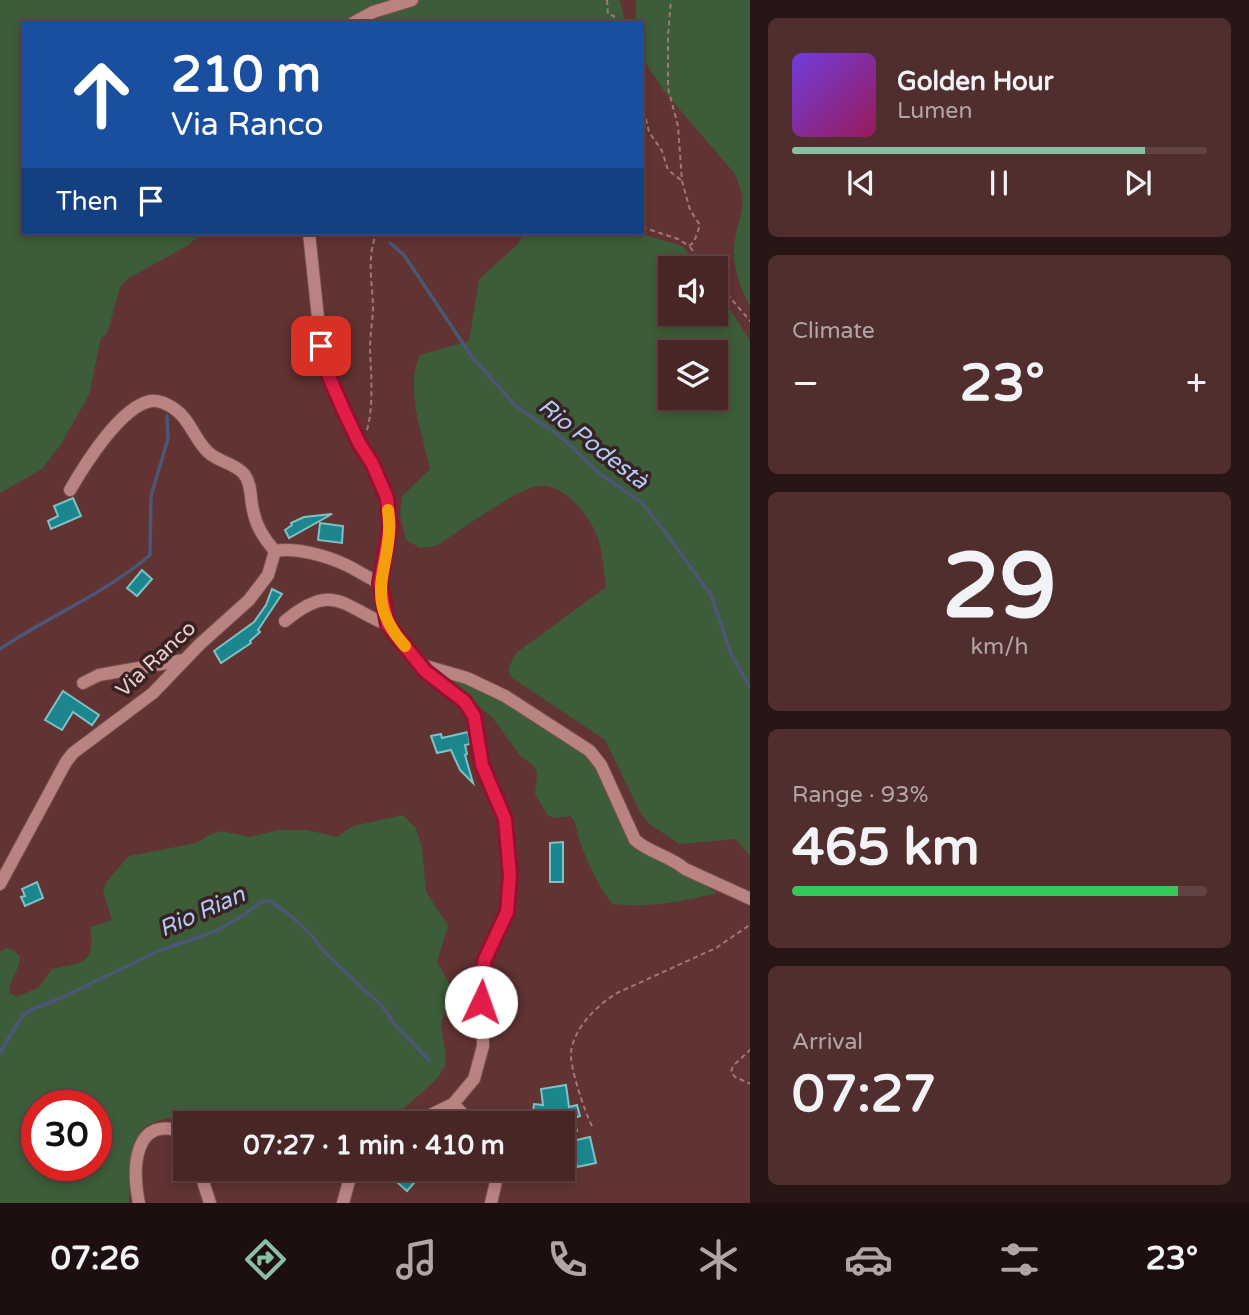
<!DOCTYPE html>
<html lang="en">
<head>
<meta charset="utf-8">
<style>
  :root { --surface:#492626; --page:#502e2e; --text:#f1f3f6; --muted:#b1a5a7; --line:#614343; --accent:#8abfa5 }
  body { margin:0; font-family:"Varela Round",sans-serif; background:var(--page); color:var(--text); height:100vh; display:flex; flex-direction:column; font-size:26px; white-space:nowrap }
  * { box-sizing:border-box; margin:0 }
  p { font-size:23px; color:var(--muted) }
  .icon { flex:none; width:38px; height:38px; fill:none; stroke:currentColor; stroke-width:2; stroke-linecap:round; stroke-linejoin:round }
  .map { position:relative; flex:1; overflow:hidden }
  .details { display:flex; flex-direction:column; gap:18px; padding:18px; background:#281515; width:499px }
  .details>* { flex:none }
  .top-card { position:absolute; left:21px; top:21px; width:623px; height:214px; border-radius:0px; box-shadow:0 4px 10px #0003,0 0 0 2px var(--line); background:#1a4fa0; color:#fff; overflow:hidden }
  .fabs { position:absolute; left:658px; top:256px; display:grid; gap:14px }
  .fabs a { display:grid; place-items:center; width:70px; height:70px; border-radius:0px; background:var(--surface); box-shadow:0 4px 10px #0003,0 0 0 2px var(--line); font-size:35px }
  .speed { position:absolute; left:21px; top:1090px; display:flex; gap:14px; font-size:35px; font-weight:700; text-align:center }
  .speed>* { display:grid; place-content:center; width:91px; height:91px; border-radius:50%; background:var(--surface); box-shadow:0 4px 10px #0003,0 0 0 2px var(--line); line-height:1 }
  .speed .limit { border:10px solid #d22; background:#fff; color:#111 }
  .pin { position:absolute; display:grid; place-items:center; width:60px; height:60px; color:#fff; margin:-30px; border-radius:14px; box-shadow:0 4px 10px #0006 }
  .me { position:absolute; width:77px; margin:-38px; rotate:3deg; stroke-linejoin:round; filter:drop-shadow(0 0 5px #0008) }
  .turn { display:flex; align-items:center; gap:24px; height:147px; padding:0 35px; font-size:32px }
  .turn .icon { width:91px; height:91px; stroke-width:2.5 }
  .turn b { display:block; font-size:49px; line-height:60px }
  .then { display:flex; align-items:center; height:66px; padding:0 35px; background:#0003; gap:14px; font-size:26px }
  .big { font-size:52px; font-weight:700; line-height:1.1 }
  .details .card { flex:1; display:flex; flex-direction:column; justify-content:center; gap:10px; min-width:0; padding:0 24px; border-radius:10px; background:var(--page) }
  .details .dial { align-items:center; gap:0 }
  .dial b { font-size:91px; line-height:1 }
  .song { display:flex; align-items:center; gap:21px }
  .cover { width:84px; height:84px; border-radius:10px; background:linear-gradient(135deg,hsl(260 70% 55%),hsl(330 70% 35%)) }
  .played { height:7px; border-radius:4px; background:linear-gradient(90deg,var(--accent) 85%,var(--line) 85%) }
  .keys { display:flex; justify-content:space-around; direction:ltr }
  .heat { display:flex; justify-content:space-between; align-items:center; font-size:38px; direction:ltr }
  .charge { height:10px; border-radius:5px; background:linear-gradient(90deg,#34c759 93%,var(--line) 0) }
  .trip { position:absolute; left:173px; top:1111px; width:402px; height:70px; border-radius:0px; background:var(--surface); box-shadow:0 4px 10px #0003,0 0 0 2px var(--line); font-weight:700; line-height:70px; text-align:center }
  .tab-bar { display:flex; height:112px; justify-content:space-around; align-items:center; background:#1d0f0f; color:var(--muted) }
  .tab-bar .icon { width:49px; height:49px }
  .tab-bar .active { color:var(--accent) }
  .tab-bar b { font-size:32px; color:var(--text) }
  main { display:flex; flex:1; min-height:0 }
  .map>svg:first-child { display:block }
</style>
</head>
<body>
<main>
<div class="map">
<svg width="751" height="1203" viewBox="0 0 751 1203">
  <rect width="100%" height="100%" fill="#613332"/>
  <g fill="#3d5c39" fill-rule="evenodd">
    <polygon points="0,0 620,0 625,23 23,23 23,233 203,233 187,246 127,279 120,288 107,334 101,338 89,395 61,444 42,469 0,493"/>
    <path d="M 636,0 L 750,0 L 750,307 C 741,288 733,270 734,248 C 737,214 751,208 734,173 L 664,91 L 643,59 L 642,23 L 636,23 Z"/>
    <path d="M 524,233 L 638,233 L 682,246 L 702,268 L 670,268 L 670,313 L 716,313 L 716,288 L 750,340 L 750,856 L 736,839 L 679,844 L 648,823 L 639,810 L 605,740 L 512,678 L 508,669 L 516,653 L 606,587 C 604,573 603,558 600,545 C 594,520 566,483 538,486 C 518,488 457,533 436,546 L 420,548 L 406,540 L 400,515 L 402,496 L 430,469 C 423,435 404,389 420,355 L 469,341 L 479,279 L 517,245 ZM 670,352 L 716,352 L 716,397 L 670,397 Z"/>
    <path d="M 439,674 L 480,687 L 576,746 L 595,764 L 631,841 L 717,893 C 679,902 651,908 612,904 C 598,885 588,864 580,842 C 576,832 578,824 570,816 L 555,818 L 548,816 L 535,794 L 537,772 L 533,765 L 521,757 L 492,717 Z"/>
    <path d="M 403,815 L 416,828 L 422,848 L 426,892 L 448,925 L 437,962 L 452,988 L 441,1025 L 446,1055 L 445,1066 L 436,1080 L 404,1108 L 376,1123 L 188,1124 L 177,1116 C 167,1119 152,1121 145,1127 C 134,1135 129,1189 129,1203 L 0,1203 L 0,952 L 6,948 L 13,950 L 20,956 C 21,970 8,979 10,993 L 16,997 L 38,988 L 52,969 C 83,963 96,963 90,927 L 112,920 L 103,891 L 107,881 L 129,856 L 196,843 L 209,835 L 222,831 L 250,837 L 278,830 L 307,830 L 337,837 L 353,826 ZM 37,1106 L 96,1106 L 96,1166 L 37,1166 Z"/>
  </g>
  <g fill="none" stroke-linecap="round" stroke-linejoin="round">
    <g stroke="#4d5676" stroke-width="3.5">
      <polyline points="390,243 404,255 472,357 516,406 561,437 600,474 642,503 662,528 711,595 731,654 751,689"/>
      <path d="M 0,649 C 49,616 106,593 150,555 L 151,496 L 168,439 L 167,416"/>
      <polyline points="0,1053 20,1019 28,1011 61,998 158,951 216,931 247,913 259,903 269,900 291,916 313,937 326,954 382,1006 396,1026 429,1060"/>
    </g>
  </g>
  <g fill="#1b868d" stroke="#7fc1c5" stroke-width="2">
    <polygon points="73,498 81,516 51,529 48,521 58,516 54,506"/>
    <polygon points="332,514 289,538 285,530 292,525 291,523 304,517"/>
    <polygon points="320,523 343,526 342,543 318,540"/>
    <polygon points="142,570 152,579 137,596 127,588"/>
    <polygon points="272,589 282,594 258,630 260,632 250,641 251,643 221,663 214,651 254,622 266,605"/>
    <polygon points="63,691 99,715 92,725 73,712 62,730 45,720"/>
    <polygon points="468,732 470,744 465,745 467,754 465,755 473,783 460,770 451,750 437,753 431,736 441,734 442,738"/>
    <polygon points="563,842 563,882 550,882 550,843"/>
    <polygon points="37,882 43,898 25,906 21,897 25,896 22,889"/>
    <polygon points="566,1085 569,1107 577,1105 580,1116 574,1118 577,1131 568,1134 565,1122 532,1120 534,1104 543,1105 541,1089"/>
    <polygon points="590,1137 596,1163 577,1167 572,1141"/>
    <polygon points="395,1169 426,1169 407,1191 398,1183 404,1177"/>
  </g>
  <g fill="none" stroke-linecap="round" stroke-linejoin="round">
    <defs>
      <g id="minor">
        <polyline points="353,23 373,12 412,0"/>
        <path d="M 309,233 L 321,346 L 328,372 L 343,409 L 359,443 L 372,463 L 387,498 L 390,526 L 380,583 L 388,625 L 422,665 L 467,678 L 505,696 L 590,751 L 601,765 L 635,840 C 650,853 670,856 685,869 L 751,899"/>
        <path d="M 70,490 C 84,466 121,406 151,401 C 159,400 169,405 176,410 C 190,420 195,440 208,452 C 218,462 235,463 244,474 C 252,484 250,498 253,510 C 256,527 264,539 275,551"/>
        <path d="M 285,621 C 333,581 342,606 388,625"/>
        <polyline points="83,683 99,675 184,660"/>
        <path d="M 0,884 L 66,762 L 73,753 L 153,693 L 200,644 L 249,600 L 268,575 L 275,551 C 296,547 327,556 346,565 C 357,570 368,578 380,583"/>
        <polyline points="453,1104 464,1115 482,1124"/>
        <polyline points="412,1124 453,1104 474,1079 483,1046 481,979 485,959 507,912 510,875 505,819 482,765 474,716 465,702 434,680 422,665"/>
        <polyline points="199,1169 210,1203"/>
        <path d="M 139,1203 C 132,1168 133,1112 186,1133"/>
        <polyline points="343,1203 349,1181 361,1169"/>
        <polyline points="491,1203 499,1169"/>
      </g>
    </defs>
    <use href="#minor" stroke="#77504f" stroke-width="14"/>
    <g stroke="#9f7877" stroke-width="2" stroke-dasharray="5 3.5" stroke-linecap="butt">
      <polyline points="607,0 608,14 614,16 615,23"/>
      <polyline points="642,102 649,132 662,151 668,170 681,180"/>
      <polyline points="642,227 678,239 689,246 694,242 700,225 690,210 682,181 678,126 668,88 668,36 671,0"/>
      <polyline points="417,233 420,235"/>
      <polyline points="690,247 706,268"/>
      <polyline points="716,281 751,322"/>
      <path d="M 367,430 C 374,404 371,375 370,349 C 370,334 373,319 373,305 C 372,282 367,257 376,235 L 379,233"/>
      <polyline points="751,1049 733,1066 731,1072 735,1077 751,1084"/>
      <path d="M 592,1126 C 585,1113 569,1065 571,1052 C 574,1028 597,1005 617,993 L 716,948 L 751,924"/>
    </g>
    <use href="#minor" stroke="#b98381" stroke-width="12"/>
  </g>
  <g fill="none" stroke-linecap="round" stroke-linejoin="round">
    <defs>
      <polyline id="route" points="321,346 327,372 343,409 359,443 372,463 387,498 390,526 380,583 388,625 425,671 465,702 474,716 482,765 505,819 510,875 507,912 485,959 481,979 481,1002"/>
    </defs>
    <use href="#route" stroke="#92132f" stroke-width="18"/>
    <use href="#route" stroke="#e11d48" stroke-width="12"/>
    <path stroke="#f59e0b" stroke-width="12" d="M 388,510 C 396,566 358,593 405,646"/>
  </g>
  <g text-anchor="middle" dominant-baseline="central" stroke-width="7" stroke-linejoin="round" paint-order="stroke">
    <g font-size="21" fill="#edcfce" stroke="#372221">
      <text transform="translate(156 659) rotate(-43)">Via Ranco</text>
    </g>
    <g font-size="23" font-style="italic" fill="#b0cbfa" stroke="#372221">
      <text transform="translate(593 444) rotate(38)">Rio Podestà</text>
      <text transform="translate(202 912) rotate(-24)">Rio Rian</text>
    </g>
  </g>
</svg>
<div class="fabs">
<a><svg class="icon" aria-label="sound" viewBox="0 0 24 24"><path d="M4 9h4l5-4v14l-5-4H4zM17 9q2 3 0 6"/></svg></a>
<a><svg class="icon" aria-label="layers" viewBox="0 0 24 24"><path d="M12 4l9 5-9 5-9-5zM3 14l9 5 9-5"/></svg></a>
</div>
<div class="speed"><div class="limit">30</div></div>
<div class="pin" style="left:321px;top:346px;background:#d93025"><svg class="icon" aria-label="arrive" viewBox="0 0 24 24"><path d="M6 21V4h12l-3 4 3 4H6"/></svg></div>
<svg class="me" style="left:481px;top:1002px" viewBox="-20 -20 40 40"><circle r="19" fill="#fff"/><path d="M0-13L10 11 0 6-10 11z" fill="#e11d48"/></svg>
<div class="trip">07:27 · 1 min · 410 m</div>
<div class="top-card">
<div class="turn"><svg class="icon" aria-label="ahead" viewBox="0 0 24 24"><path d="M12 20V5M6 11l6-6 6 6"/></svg><div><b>210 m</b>Via Ranco</div></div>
<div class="then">Then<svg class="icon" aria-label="arrive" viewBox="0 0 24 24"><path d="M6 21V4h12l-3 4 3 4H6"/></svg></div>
</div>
</div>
<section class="details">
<div class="card">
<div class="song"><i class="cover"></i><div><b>Golden Hour</b><p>Lumen</p></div></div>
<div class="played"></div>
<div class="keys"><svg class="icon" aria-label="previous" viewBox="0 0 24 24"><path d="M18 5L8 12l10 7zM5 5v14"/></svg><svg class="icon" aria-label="pause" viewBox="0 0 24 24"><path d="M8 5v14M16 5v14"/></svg><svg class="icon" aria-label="next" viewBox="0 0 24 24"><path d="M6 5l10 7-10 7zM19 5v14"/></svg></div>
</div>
<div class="card"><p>Climate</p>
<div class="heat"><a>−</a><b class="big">23°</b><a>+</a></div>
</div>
<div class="card dial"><b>29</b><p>km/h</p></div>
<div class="card"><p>Range · 93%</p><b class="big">465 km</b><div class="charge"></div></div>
<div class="card"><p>Arrival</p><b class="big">07:27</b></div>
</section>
</main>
<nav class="tab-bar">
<b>07:26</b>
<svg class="icon active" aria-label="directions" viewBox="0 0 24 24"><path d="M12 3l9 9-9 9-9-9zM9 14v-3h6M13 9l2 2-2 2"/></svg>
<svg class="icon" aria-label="music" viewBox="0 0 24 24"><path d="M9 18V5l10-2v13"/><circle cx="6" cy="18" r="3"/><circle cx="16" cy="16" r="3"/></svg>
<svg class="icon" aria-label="phone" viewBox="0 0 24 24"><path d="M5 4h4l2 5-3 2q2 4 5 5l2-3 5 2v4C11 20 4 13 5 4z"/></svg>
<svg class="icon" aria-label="climate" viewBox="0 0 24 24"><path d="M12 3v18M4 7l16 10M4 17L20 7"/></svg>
<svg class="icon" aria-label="car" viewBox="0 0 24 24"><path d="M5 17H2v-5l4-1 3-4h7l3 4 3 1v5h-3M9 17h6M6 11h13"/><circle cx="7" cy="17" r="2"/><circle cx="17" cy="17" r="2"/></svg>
<svg class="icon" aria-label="filters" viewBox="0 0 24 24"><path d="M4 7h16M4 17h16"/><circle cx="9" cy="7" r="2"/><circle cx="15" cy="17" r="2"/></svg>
<b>23°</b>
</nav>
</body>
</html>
